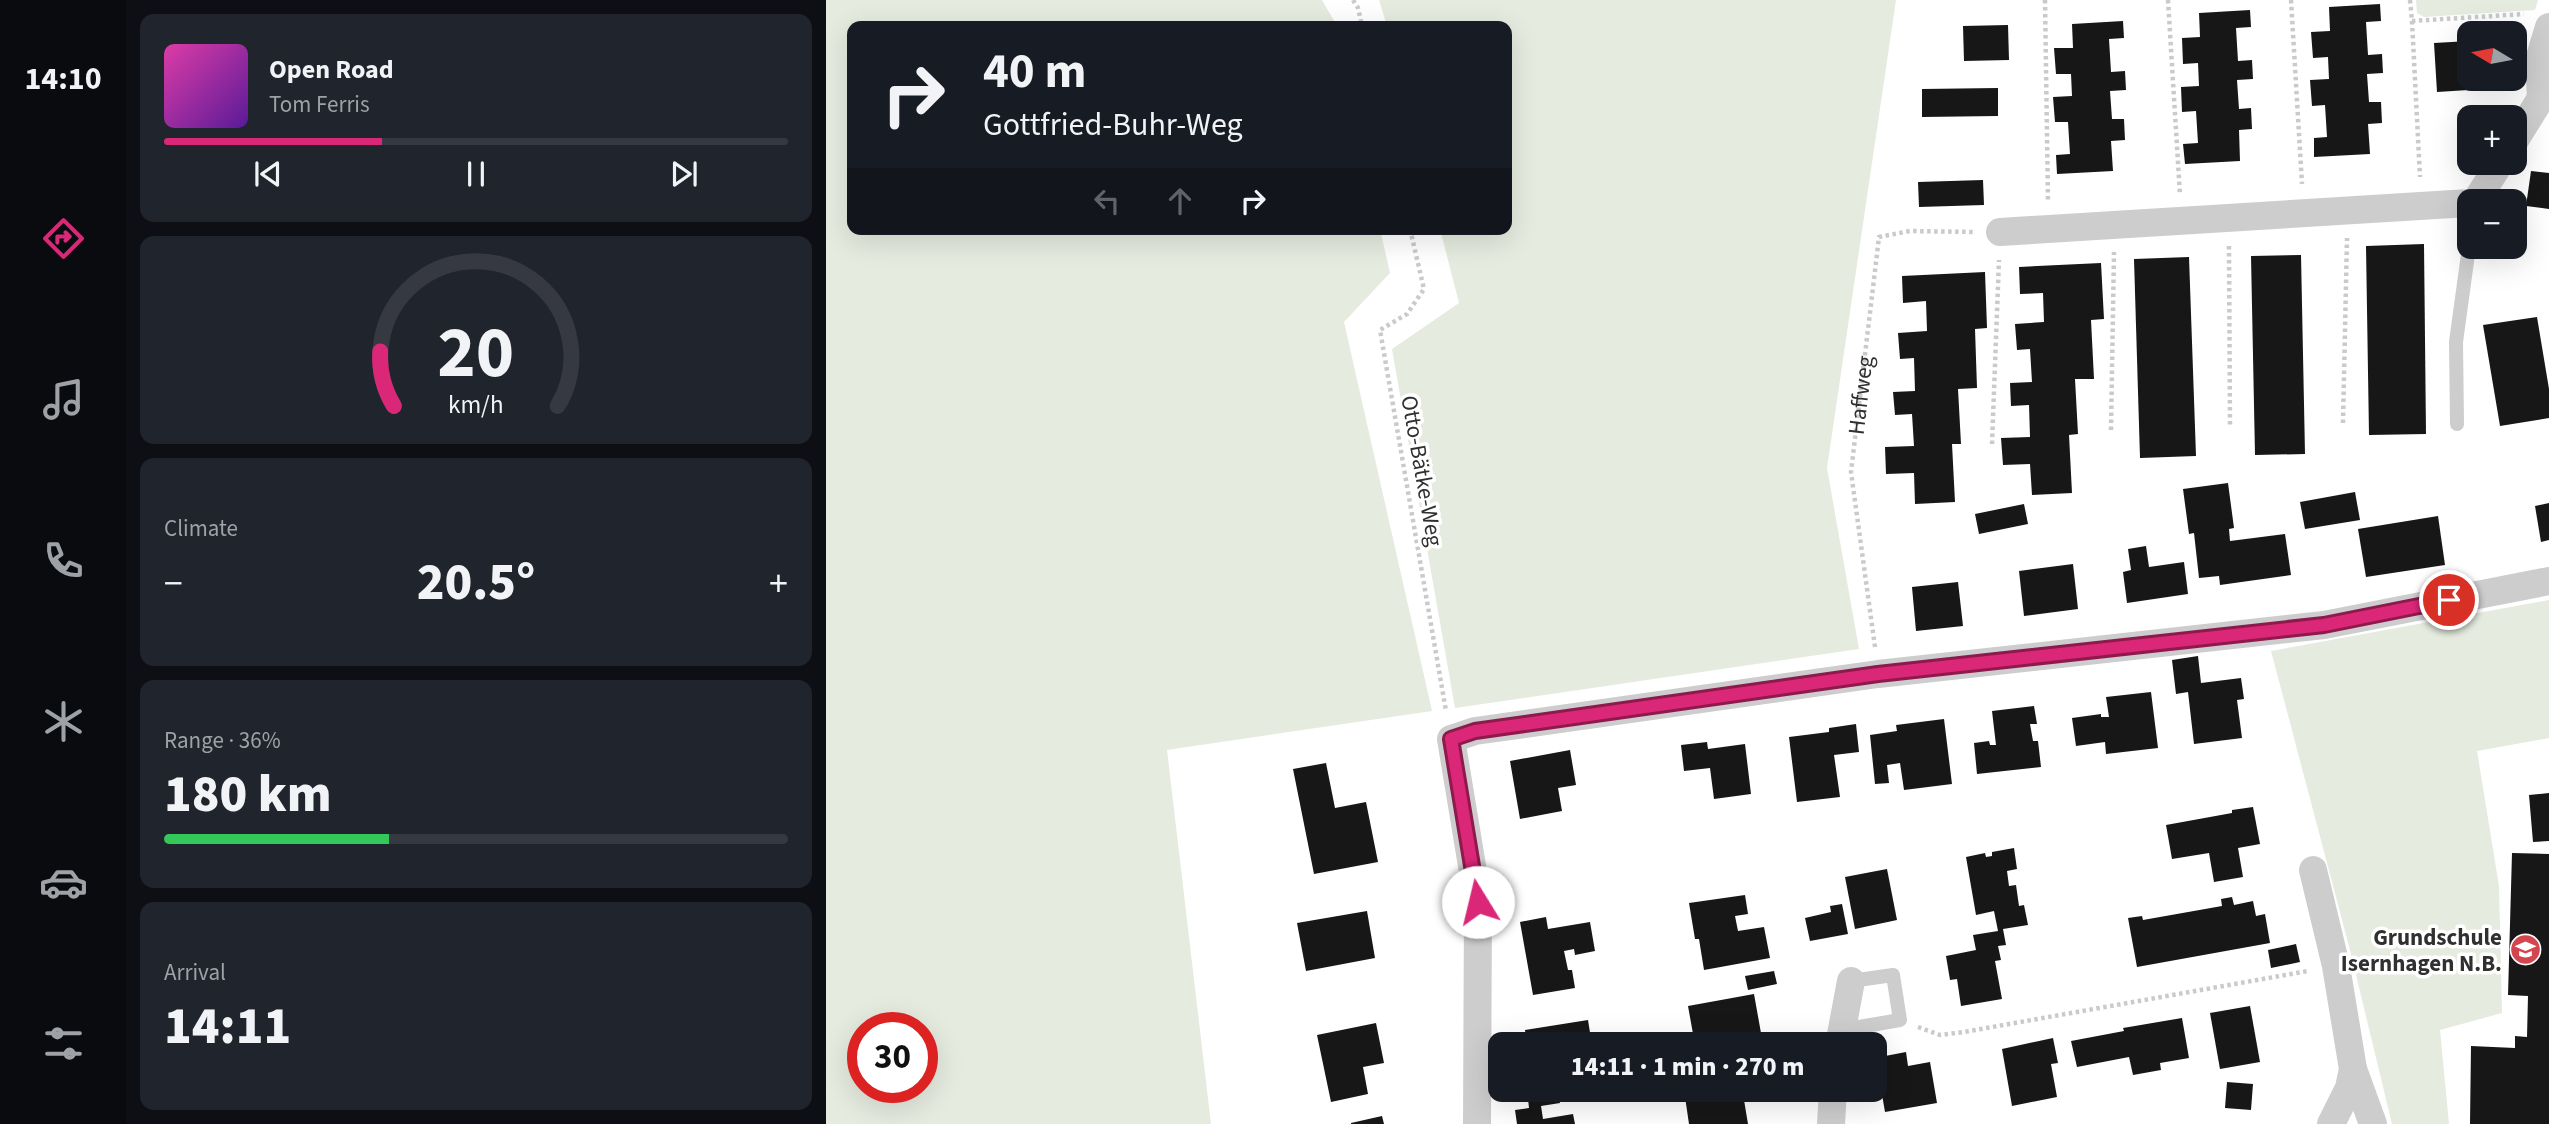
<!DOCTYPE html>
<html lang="en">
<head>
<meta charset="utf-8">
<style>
  :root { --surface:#171b24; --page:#20242c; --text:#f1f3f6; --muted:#9ea1a6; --line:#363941; --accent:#db2777 }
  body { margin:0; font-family:"Source Sans 3",sans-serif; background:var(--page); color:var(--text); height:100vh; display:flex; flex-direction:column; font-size:26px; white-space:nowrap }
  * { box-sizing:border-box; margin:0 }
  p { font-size:23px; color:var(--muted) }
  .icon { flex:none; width:38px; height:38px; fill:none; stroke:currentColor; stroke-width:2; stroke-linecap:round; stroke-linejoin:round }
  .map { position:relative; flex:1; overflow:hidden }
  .drawer { display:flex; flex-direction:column; gap:14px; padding:14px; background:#0d0f14; width:700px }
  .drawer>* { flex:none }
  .banner { position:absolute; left:21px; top:21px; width:665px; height:214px; border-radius:14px; box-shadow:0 7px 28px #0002; background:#171b24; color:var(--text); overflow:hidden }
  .needle { width:46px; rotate:280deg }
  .buttons { position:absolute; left:1631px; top:21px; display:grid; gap:14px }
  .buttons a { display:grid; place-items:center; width:70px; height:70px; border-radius:14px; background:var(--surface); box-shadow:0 7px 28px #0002; font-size:35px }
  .speed { position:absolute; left:21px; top:1012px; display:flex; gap:14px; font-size:35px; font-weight:700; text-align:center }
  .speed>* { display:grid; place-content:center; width:91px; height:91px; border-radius:50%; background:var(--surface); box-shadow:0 7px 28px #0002; line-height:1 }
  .speed .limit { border:10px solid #d22; background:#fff; color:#111 }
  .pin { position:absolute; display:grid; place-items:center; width:60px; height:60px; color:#fff; margin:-30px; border:4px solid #fff; border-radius:50%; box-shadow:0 2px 7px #0007 }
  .me { position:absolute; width:77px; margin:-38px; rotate:351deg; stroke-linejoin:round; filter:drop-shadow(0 0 5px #0008) }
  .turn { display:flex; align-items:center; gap:24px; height:147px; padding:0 21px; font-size:32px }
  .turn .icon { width:91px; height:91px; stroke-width:2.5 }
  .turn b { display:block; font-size:49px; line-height:60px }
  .lanes { display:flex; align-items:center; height:66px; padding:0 21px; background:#0003; justify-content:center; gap:35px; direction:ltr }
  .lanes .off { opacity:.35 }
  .big { font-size:52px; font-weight:800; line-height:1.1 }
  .drawer .tile { flex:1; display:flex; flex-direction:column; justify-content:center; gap:10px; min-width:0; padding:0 24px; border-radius:14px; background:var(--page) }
  .drawer .dial { align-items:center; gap:0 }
  .dial svg { height:182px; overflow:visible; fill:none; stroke:var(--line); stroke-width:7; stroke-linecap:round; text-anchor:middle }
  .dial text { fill:var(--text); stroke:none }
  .song { display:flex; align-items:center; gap:21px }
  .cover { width:84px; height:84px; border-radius:10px; background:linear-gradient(135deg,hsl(320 70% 55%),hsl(270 70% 35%)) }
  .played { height:7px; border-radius:4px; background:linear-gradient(90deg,var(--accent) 35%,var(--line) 35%) }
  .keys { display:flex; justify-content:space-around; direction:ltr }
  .heat { display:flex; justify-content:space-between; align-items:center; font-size:38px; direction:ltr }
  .charge { height:10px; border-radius:5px; background:linear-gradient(90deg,#34c759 36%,var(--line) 0) }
  .trip { position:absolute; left:662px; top:1032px; width:399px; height:70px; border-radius:14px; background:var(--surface); box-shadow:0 7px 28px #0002; font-weight:800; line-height:70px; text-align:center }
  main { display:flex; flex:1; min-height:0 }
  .tabs { display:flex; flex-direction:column; width:126px; justify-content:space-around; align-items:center; background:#090b0e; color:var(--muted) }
  .tabs .icon { width:49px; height:49px }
  .tabs .selected { color:var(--accent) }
  .tabs b { font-size:32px; color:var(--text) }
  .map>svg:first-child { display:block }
</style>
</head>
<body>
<main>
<nav class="tabs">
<b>14:10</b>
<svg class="icon selected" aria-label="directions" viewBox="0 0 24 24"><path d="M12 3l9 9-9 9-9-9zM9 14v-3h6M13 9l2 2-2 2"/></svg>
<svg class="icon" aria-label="music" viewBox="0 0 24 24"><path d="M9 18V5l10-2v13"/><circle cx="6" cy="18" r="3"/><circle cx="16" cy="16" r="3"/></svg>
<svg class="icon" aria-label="phone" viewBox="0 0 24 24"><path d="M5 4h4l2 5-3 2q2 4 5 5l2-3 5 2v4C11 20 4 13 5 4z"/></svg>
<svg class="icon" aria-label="climate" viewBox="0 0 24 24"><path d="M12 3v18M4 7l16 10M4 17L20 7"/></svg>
<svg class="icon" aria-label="car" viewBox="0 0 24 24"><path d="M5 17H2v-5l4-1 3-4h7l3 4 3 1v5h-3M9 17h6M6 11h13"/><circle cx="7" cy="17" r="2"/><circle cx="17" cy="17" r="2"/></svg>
<svg class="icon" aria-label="filters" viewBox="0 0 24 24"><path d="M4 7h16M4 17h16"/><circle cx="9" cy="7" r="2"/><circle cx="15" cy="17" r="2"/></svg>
</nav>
<section class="drawer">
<div class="tile">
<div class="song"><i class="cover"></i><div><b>Open Road</b><p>Tom Ferris</p></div></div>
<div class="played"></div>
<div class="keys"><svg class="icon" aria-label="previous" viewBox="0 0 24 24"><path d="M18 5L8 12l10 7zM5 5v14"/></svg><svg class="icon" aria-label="pause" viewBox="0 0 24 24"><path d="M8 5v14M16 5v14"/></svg><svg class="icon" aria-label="next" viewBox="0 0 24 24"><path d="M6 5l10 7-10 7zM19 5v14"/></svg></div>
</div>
<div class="tile dial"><svg viewBox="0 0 100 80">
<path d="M14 69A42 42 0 1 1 86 69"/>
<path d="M14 69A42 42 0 0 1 8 45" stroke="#db2777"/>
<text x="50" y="56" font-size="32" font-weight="700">20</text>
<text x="50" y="72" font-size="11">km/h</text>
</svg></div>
<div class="tile"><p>Climate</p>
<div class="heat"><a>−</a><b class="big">20.5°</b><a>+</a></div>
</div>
<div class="tile"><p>Range · 36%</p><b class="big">180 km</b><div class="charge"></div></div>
<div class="tile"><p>Arrival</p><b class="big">14:11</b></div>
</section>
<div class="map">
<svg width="1723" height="1124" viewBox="0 0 1723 1124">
  <rect width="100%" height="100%" fill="#fff"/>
  <g fill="#e5ebdf" fill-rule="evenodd">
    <path d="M 0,0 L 496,0 L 511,26 L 26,26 L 26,229 L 554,229 L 564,273 L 518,322 L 606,711 L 341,750 L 385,1124 L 0,1124 ZM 96,1027 L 96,1087 L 37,1087 L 37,1027 Z"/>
    <polygon points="553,0 1070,0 1001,468 1033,649 629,708 566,349 633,303 614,229 681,229 681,26 561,26"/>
    <polygon points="1590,0 1712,0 1709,10 1598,17 1591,13"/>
    <polygon points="1723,600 1723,738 1651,751 1673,886 1676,1013 1614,1030 1623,1124 1566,1124 1524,950 1445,651"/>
  </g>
  <g fill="#171717">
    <polygon points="1554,4 1555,21 1540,22 1542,55 1556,54 1557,73 1541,74 1543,102 1555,102 1556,123 1542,124 1544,154 1488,157 1488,138 1501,137 1499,105 1486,106 1484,80 1503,79 1502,57 1487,58 1485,32 1504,31 1503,7"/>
    <polygon points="1424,10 1425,27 1410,28 1412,61 1426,60 1427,79 1411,80 1413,109 1425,108 1426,129 1413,130 1414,161 1359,164 1357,144 1372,143 1370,111 1356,112 1355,87 1373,86 1372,63 1357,64 1356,38 1374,37 1373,13"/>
    <polygon points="1297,21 1298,38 1283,39 1285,72 1299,71 1300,90 1284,91 1286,119 1298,119 1299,140 1285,141 1287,171 1231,174 1230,155 1244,154 1242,122 1229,122 1227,97 1246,96 1245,74 1230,74 1228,48 1247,48 1246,24"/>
    <polygon points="1182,25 1183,60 1138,61 1137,26"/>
    <polygon points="1643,41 1643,79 1673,79 1674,88 1611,92 1608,43"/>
    <polygon points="1172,88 1172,116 1096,117 1096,89"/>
    <polygon points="1705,171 1723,173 1723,209 1700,206"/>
    <polygon points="1157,180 1158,205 1093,207 1092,182"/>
    <polygon points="1598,244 1600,434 1543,435 1540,246"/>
    <polygon points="1475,255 1479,454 1429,455 1425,256"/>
    <polygon points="1363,257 1370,456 1314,458 1308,259"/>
    <polygon points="1275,263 1278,319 1265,320 1268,379 1249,379 1252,434 1243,435 1246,493 1206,495 1204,464 1177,465 1175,438 1204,437 1203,405 1185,406 1184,383 1206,382 1204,349 1191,350 1189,324 1218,322 1217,293 1194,294 1193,267"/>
    <polygon points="1159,272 1161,328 1149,329 1151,388 1132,389 1135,444 1126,444 1129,502 1089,504 1088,473 1060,474 1059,447 1088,446 1086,414 1069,415 1067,392 1089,391 1088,358 1074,359 1072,333 1101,331 1100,301 1077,303 1076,276"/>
    <polygon points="1711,317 1723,389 1723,418 1674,426 1657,325"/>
    <polygon points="1402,483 1408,528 1403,529 1404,541 1459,534 1465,575 1394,585 1393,576 1373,578 1368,533 1363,534 1357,489"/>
    <polygon points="1529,492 1534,520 1479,529 1474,502"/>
    <polygon points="1723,503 1723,540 1715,542 1709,506"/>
    <polygon points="1198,504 1202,524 1153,534 1149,514"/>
    <polygon points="1612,516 1619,565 1540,577 1532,529"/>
    <polygon points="1320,546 1323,567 1358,562 1362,594 1301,603 1297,572 1305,570 1302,549"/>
    <polygon points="1247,564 1252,609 1198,616 1193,571"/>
    <polygon points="1132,582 1137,626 1090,631 1086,587"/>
    <polygon points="1372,656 1375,683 1415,678 1418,699 1411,700 1416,738 1368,744 1362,692 1350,694 1346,660"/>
    <polygon points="1325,692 1332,748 1280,754 1279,742 1250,746 1246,718 1275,714 1275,717 1283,717 1280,697"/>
    <polygon points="1208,706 1211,724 1204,724 1207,741 1212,741 1215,767 1151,774 1148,743 1163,741 1164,745 1170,745 1166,711"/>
    <polygon points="1118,719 1126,784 1078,790 1074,763 1061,765 1063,783 1049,784 1044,735 1071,731 1070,725"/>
    <polygon points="1030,724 1033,752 1008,755 1014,797 971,802 963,737 1003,732 1003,728"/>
    <polygon points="881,742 882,749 919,744 925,794 888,799 884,768 858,771 855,745"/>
    <polygon points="744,750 750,785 732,788 736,811 694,819 684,761"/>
    <polygon points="500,763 509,808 540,802 552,862 488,874 467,769"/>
    <polygon points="1723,793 1723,841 1707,842 1703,795"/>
    <polygon points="1427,807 1434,844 1412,848 1417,877 1388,882 1383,853 1346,859 1340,825 1406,813 1406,810"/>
    <polygon points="1188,848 1191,869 1181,871 1183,886 1190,885 1193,906 1198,905 1202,925 1177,929 1180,945 1172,946 1175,960 1169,961 1176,999 1135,1006 1131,979 1124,980 1120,956 1150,950 1147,935 1172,931 1168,911 1150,915 1140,857 1159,853 1160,857 1166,856 1166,852"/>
    <polygon points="1686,853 1723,854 1723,1124 1644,1124 1645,1046 1689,1048 1689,1036 1701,1037 1702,996 1682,995"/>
    <polygon points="1061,869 1071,920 1029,929 1019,877"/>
    <polygon points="919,895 922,914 909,916 912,931 938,927 944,958 878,970 873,939 869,939 863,903"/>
    <polygon points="1406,897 1408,905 1427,901 1430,916 1439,914 1444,943 1311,967 1302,918 1316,916 1317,920 1396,906 1395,899"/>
    <polygon points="1016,904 1022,934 984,941 979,918 1005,912 1004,906"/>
    <polygon points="541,911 549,958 480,971 471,923"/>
    <polygon points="720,917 722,929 764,922 769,951 749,955 748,949 738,951 742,970 746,970 749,988 707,995 694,922"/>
    <polygon points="1470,944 1474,962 1445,968 1442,950"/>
    <polygon points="948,971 951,984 922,990 919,976"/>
    <polygon points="928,994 935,1033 894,1041 895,1045 869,1045 862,1006"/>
    <polygon points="1424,1006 1434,1062 1394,1069 1384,1013"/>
    <polygon points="1356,1018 1363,1058 1334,1063 1335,1070 1307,1075 1303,1057 1251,1067 1245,1041 1298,1031 1297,1028"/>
    <polygon points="762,1020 766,1045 701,1045 699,1030"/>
    <polygon points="550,1023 558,1063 537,1067 542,1094 505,1102 491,1035"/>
    <polygon points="1227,1038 1232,1063 1225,1064 1231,1097 1186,1106 1176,1049"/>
    <polygon points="1080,1052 1082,1066 1104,1062 1111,1103 1059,1112 1052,1071 1057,1070 1054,1057"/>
    <polygon points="1401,1082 1427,1084 1425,1110 1399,1108"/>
    <polygon points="701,1090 732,1090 734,1103 715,1106 717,1119 747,1114 749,1124 691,1124 689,1110 703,1108"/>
    <polygon points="858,1090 884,1090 885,1100 917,1094 922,1124 863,1124"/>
    <polygon points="556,1116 558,1124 525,1124 525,1123"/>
  </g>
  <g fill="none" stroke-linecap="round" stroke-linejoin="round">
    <g stroke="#cacaca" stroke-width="4.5" stroke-dasharray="3.5 3.5" stroke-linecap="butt">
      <polyline points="527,0 532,8 536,26"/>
      <polyline points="1219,0 1222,201"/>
      <polyline points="1342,0 1354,195"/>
      <polyline points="1465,0 1476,184"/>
      <polyline points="1584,0 1586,21 1698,14"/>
      <polyline points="1586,21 1594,177"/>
      <polyline points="584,229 598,289 581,314 554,330 620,711"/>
      <polyline points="1403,246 1404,427"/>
      <polyline points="1517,423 1521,238"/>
      <polyline points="1285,430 1288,252"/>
      <polyline points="1166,444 1173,260"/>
      <path id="s1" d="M 1049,647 L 1025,472 L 1053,237 L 1084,231 L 1148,232"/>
      <polyline points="1092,1027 1114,1035 1138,1032 1482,971"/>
    </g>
    <g stroke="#cdcdcd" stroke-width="14">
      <polyline points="1631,424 1630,342 1643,247"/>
      <polyline points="1015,1030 1074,1020 1067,975 1025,981"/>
    </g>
    <g stroke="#cdcdcd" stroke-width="28">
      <polyline points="1715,98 1713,60 1723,27"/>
      <polyline points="1689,140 1715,98"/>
      <polyline points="1650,201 1674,163"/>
      <polyline points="1174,232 1643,203"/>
      <polyline points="1487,870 1510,966 1527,1069 1523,1088 1505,1124"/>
      <polyline points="1013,1045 1025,981"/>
      <polyline points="1527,1069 1547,1124"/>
      <polyline points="651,1124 652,902 625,739 649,731 1052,674 1498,625 1723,581"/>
      <polyline points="1005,1124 1007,1090"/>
    </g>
  </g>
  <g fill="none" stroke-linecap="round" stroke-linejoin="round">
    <defs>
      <polyline id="route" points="652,902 625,739 649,731 1052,674 1498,625 1623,600"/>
    </defs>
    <use href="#route" stroke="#8e194d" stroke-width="18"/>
    <use href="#route" stroke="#db2777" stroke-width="12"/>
  </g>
  <defs>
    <symbol id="school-disc" viewBox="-11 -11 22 22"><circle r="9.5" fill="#d3464d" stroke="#fff"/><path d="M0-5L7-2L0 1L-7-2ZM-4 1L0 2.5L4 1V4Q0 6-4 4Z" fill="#fff"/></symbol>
  </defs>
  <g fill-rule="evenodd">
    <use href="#school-disc" x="1682" y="932" width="35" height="35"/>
  </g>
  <g text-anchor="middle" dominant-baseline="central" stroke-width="7" stroke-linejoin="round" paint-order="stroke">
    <g font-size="23" fill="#303030" stroke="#fff">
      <text stroke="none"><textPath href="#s1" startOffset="254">Haffweg</textPath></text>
      <text transform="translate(596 471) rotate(80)">Otto-Bätke-Weg</text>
    </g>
    <g font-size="23" font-weight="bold" fill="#303030" stroke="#fff" text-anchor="end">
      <text x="1676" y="937">Grundschule<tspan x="1676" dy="26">Isernhagen N.B.</tspan></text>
    </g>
  </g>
</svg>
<div class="buttons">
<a><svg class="needle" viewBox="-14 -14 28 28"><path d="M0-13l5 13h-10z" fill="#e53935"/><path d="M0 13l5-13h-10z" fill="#9ea1a6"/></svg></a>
<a>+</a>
<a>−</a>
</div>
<div class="speed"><div class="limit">30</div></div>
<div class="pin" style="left:1623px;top:600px;background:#d93025"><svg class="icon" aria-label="arrive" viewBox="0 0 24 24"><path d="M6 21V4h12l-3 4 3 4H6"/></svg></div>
<svg class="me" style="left:652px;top:902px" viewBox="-20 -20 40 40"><circle r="19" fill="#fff"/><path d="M0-13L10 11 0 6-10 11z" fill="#db2777"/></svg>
<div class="trip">14:11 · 1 min · 270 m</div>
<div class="banner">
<div class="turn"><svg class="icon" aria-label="right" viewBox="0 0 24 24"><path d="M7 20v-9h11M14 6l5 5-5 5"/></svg><div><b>40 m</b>Gottfried-Buhr-Weg</div></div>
<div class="lanes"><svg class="icon off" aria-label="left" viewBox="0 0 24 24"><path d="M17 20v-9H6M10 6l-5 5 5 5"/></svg><svg class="icon off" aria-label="ahead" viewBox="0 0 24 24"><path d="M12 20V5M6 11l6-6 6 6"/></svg><svg class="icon" aria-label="right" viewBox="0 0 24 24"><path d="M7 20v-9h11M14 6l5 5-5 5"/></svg></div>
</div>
</div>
</main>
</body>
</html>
